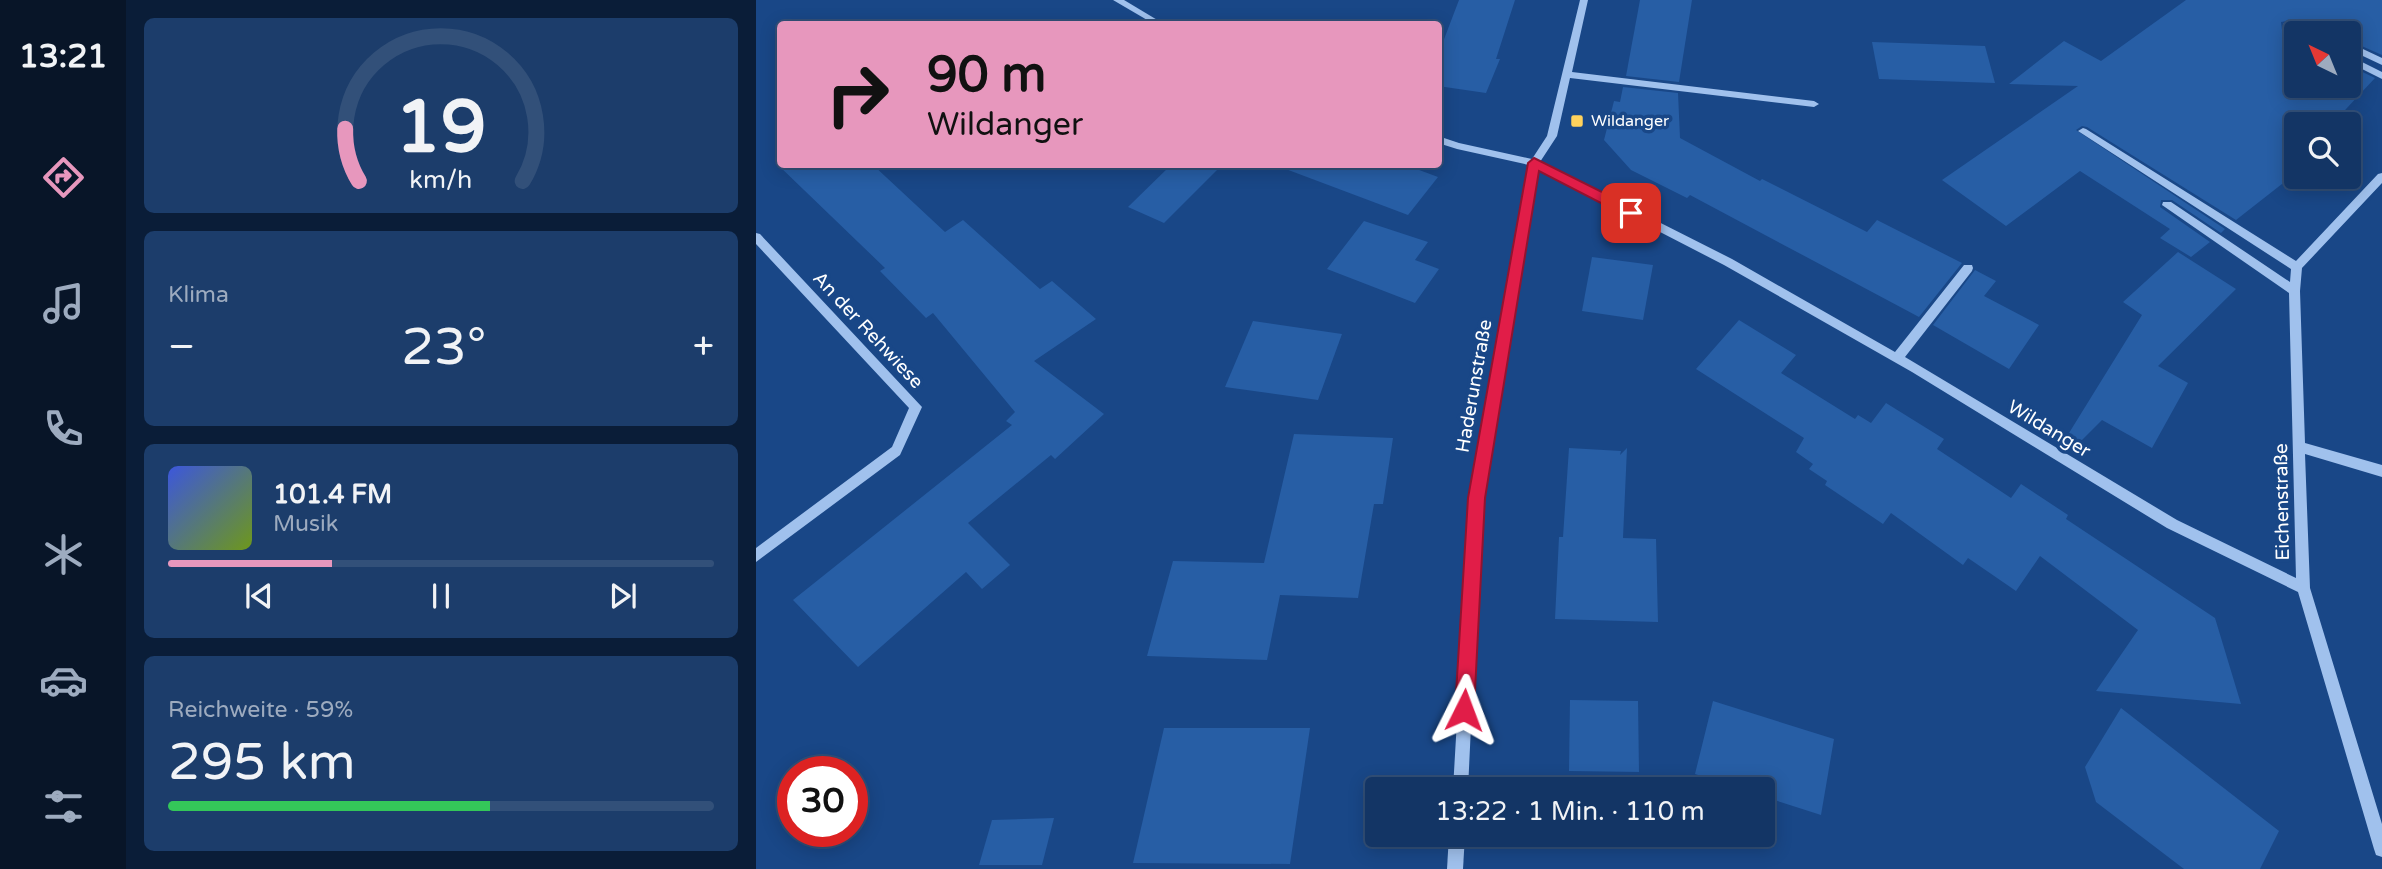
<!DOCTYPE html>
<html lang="de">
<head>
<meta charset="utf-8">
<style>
  :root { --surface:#133565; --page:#1c3d6b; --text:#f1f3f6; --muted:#9dabbf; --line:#325079; --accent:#e797bd }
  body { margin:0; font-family:"Varela Round",sans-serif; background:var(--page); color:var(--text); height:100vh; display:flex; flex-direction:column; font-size:26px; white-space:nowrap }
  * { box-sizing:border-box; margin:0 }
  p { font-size:23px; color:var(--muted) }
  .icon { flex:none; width:38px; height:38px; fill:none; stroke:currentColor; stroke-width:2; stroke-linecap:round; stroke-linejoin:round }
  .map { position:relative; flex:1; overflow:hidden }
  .side { display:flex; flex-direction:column; gap:18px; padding:18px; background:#0a1d38; width:630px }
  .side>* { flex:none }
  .guide { position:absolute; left:21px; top:21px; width:665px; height:147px; border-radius:7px; box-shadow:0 4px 18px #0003,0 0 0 2px var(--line); background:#e797bd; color:#111; overflow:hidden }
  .needle { width:46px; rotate:317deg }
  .buttons { position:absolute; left:1528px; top:21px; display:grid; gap:14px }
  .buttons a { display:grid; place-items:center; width:77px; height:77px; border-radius:7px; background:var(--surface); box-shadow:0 4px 18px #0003,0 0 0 2px var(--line); font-size:35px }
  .speed { position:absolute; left:21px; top:756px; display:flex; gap:14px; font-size:35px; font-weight:700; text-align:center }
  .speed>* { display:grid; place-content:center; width:91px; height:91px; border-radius:50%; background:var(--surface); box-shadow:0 4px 18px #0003,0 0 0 2px var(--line); line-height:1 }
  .speed .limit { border:10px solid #d22; background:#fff; color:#111 }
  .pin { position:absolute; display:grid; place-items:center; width:60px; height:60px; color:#fff; margin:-30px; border-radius:14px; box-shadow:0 4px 10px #0006 }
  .me { position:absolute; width:77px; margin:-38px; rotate:3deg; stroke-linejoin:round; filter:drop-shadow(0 0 5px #0008) }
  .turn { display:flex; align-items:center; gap:24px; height:147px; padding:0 35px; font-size:32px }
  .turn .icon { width:91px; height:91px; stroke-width:2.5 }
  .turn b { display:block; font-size:49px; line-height:60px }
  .big { font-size:52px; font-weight:600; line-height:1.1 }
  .side .card { flex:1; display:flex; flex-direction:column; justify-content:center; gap:10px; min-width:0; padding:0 24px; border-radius:10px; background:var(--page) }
  .side .dial { align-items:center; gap:0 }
  .dial svg { height:182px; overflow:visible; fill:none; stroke:var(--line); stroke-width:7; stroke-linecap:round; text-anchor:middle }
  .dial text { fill:var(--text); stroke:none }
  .song { display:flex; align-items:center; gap:21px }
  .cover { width:84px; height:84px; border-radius:10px; background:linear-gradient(135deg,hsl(230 70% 55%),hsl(80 70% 35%)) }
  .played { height:7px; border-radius:4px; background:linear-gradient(90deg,var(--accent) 30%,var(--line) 30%) }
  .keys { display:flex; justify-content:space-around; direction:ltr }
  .heat { display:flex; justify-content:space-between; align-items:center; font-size:38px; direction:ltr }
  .charge { height:10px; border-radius:5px; background:linear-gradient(90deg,#34c759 59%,var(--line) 0) }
  .trip { position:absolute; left:609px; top:777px; width:410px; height:70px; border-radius:7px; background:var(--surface); box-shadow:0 4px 18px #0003,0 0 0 2px var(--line); font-weight:600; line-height:70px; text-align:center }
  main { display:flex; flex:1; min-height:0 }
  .menu { display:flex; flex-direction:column; width:126px; justify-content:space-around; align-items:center; background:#081528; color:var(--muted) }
  .menu .icon { width:49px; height:49px }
  .menu .selected { color:var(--accent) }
  .menu b { font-size:32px; color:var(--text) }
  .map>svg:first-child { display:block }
</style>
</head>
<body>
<main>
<nav class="menu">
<b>13:21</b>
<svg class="icon selected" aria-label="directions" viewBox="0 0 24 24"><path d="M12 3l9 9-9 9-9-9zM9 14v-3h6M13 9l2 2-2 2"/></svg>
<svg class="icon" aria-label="music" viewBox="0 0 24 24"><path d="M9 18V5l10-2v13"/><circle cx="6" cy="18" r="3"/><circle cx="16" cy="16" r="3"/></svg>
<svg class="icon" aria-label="phone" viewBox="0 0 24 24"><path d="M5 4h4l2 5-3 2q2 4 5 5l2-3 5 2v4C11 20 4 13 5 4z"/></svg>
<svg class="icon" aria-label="climate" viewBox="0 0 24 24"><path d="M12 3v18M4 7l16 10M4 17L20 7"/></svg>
<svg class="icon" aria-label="car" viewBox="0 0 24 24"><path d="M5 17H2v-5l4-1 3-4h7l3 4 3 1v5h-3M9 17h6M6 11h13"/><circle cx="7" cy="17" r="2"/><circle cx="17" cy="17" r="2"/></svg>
<svg class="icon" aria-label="filters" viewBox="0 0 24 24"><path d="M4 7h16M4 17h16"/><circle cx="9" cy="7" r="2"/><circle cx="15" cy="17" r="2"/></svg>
</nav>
<section class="side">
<div class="card dial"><svg viewBox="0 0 100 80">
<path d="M14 69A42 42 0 1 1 86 69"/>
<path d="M14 69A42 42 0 0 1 8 46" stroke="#e797bd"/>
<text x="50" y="56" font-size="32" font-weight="700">19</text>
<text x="50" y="72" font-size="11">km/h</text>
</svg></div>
<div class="card"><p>Klima</p>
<div class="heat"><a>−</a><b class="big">23°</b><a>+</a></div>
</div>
<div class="card">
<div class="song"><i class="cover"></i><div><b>101.4 FM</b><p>Musik</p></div></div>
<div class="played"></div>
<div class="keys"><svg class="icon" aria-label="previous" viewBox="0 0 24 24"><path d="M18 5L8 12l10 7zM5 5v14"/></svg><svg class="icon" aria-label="pause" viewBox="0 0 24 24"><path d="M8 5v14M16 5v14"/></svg><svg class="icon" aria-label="next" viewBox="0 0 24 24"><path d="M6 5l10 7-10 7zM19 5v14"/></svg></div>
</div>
<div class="card"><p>Reichweite · 59%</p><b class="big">295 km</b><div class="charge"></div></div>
</section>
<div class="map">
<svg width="1626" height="869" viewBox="0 0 1626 869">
  <rect width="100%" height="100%" fill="#194787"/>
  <g fill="#275ea5">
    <polygon points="703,0 759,0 740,59 744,59 730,93 682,86 682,55"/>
    <polygon points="884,0 936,0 923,82 870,76"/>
    <polygon points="1430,0 1626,0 1626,55 1592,40 1592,33 1551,33 1531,21 1525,22 1526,30 1540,38 1540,86 1592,86 1592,65 1619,78 1576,124 1540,124 1540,173 1480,220 1331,127 1326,126 1320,130 1469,229 1465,233 1416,200 1405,200 1404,207 1454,242 1435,257 1404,238 1414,229 1324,171 1250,226 1186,180 1322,86 1253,84 1308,41 1345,61"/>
    <polygon points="1116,42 1229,46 1239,83 1123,79"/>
    <polygon points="867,87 922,93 924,138 1004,181 1006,179 1111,232 1121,220 1206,263 1163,317 934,195 931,198 875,170 848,140 858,101 864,102"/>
    <polygon points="21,164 116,164 189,232 207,220 284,289 296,281 340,319 278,361 348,414 299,459 295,455 212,523 254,565 226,589 210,572 102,667 37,600 256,425 250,421 259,412 177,313 170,318 124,271 129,268"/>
    <polygon points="416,164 467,164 408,223 372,207"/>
    <polygon points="528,164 647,164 682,177 652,215 527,168"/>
    <polygon points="608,221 672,242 659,260 683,269 659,303 571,269"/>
    <polygon points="1422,252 1480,289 1402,366 1432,383 1396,448 1346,420 1324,442 1313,433 1386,315 1367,302"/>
    <polygon points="836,257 897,265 887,320 826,311"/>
    <polygon points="1219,270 1240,281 1228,296 1283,325 1253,369 1177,325"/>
    <polygon points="983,320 1040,355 1025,373 1099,419 1102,415 1115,423 1130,403 1188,439 1181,449 1255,498 1265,484 1312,515 1310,519 1459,618 1485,704 1340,691 1382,630 1284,556 1260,591 1212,558 1207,565 1135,513 1127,524 1069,485 1071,481 1053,469 1057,464 1040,452 1048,438 940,369"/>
    <polygon points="497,321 586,334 562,400 469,387"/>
    <polygon points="538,434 637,438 627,504 618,504 602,598 524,595 511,660 391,656 417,561 508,563"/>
    <polygon points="813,448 865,451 864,455 871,448 867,538 900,539 902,622 799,619 803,537 807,537"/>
    <polygon points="814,700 882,701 883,772 813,771"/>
    <polygon points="957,701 1078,739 1065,815 1006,796 1006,789 985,789 939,774"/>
    <polygon points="1365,708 1523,831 1504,869 1428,869 1340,802 1329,767"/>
    <polygon points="408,728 554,728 534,864 377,863"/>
    <polygon points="298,818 286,865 223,865 236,820"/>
  </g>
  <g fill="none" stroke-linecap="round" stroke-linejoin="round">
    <g fill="#a0c1ed" fill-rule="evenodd">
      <polygon points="357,0 368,0 408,24 398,24"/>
      <polygon points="824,0 832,0 816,72 1058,101 1063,104 1058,107 814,78 801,136 784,162 976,259 1139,352 1208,265 1216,265 1217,268 1216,271 1149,357 1421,520 1540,578 1533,293 1406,205 1407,202 1415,202 1534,282 1535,269 1322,131 1327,128 1330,129 1540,261 1622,174 1626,173 1626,183 1546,268 1544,291 1549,443 1626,465 1626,477 1549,454 1554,588 1626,824 1626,857 1620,855 1618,849 1542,592 1411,528 1156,372 968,265 782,169 726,498 712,789 697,789 714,498 773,165 701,149 682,143 682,136 703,143 776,159 791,136"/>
      <polygon points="1530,23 1546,31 1548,33 1540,33 1540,35 1527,28 1527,24"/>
      <polygon points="1592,42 1626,58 1626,65 1592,49"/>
      <polygon points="1592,55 1626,72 1626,79 1592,62"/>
      <polygon points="0,233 4,234 166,407 144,455 0,562 0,548 136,447 153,408 0,244"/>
      <polygon points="693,835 709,835 707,869 691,869"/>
    </g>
  </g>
  <polygon fill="#e11d48" stroke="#92132f" stroke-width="2" points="778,158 880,209 882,213 880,216 870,216 783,171 729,498 718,710 715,717 708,719 702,717 699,710 712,498 772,163"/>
  <rect fill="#ffd25c" stroke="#194787" stroke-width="2.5" x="814" y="114" width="14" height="14" rx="3.5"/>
  <g text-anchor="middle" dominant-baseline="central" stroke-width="7" stroke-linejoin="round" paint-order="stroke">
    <g font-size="16" fill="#fff" stroke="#194787" text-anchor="start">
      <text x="835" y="121">Wildanger</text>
    </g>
    <g font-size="19" fill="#fff" stroke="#194787">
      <text transform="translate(112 330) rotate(47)">An der Rehwiese</text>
      <text transform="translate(718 386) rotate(-80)">Haderunstraße</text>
      <text transform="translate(1293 429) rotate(31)">Wildanger</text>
      <text transform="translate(1526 502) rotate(-91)">Eichenstraße</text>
    </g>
  </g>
</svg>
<div class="buttons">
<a><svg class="needle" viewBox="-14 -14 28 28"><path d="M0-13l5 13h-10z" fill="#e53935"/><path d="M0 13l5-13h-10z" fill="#9dabbf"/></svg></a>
<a><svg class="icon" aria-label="search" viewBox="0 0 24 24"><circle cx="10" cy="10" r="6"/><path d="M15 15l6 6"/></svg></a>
</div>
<div class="speed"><div class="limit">30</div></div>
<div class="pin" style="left:875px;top:213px;background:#d93025"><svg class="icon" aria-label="arrive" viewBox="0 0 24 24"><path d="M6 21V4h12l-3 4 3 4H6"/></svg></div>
<svg class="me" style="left:708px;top:710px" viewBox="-20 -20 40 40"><path d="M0-17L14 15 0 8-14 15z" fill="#e11d48" stroke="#fff" stroke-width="4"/></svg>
<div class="trip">13:22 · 1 Min. · 110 m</div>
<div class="guide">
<div class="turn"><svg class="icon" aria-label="right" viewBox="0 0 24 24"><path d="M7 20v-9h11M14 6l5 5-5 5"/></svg><div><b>90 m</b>Wildanger</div></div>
</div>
</div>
</main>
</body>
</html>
